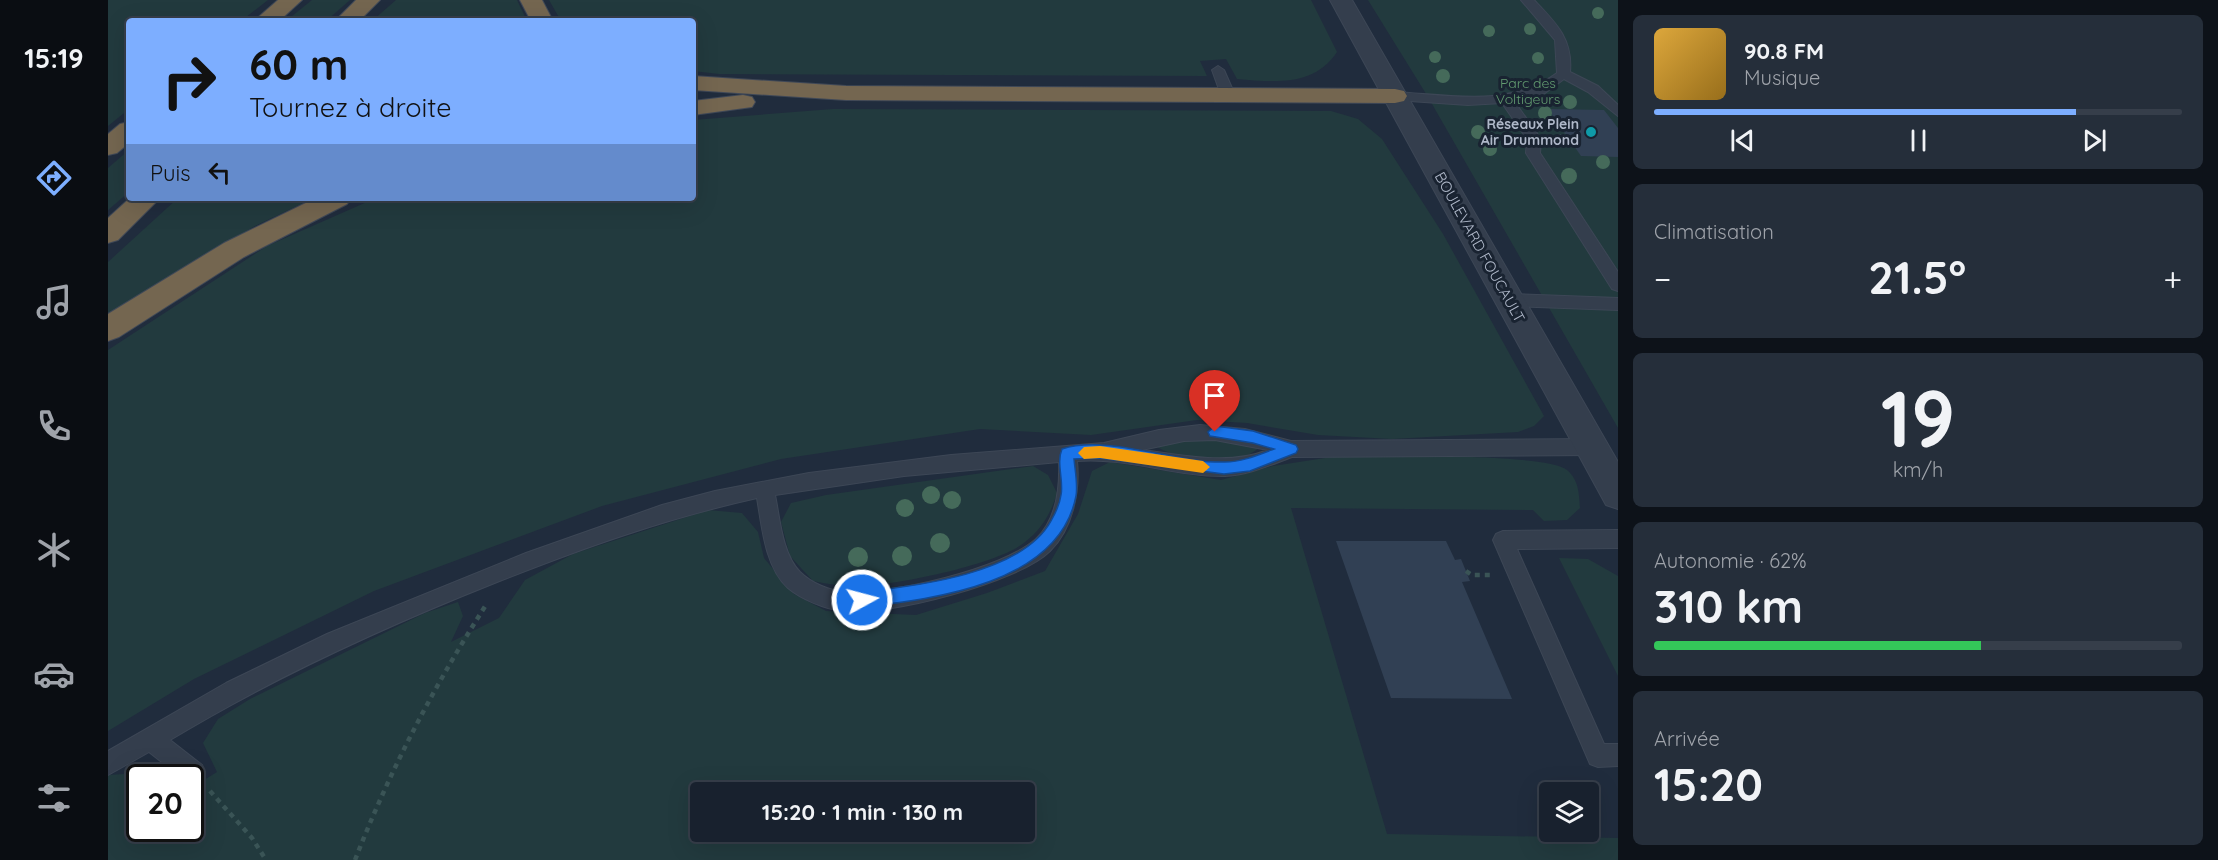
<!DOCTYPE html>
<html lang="fr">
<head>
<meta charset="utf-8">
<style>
  :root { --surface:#18212e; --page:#252e3a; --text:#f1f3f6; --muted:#9fa3aa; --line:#363e4a; --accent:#7daeff }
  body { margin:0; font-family:Quicksand,sans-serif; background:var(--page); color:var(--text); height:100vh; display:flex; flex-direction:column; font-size:22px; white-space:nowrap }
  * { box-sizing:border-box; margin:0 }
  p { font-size:20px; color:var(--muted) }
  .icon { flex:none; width:33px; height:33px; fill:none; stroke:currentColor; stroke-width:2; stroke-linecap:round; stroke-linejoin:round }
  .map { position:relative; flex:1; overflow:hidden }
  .side { display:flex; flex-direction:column; gap:15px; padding:15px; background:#0d1219; width:600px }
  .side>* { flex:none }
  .banner { position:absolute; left:18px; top:18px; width:570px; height:183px; border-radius:6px; box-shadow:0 6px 24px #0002,0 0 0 2px var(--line); background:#7daeff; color:#111; overflow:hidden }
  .controls { position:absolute; left:1431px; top:782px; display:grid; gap:12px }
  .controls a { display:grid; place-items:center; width:60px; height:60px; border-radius:6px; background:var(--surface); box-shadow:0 6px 24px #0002,0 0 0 2px var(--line); font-size:30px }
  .speed { position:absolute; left:18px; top:764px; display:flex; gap:12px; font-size:30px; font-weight:700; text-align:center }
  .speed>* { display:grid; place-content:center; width:78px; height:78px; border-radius:50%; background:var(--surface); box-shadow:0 6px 24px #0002,0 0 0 2px var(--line); line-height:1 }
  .speed .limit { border:3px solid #111; border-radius:9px; background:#fff; color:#111 }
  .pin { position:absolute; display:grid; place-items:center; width:51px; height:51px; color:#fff; margin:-62px -26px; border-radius:50% 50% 50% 0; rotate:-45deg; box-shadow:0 0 6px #0007 }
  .pin .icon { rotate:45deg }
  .me { position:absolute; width:66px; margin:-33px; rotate:83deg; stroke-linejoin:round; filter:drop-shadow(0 0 4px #0008) }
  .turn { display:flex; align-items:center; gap:21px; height:126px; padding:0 24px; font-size:27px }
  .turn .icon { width:78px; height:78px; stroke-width:2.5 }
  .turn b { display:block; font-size:42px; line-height:51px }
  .then { display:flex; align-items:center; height:57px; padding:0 24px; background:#0003; gap:12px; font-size:22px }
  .big { font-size:45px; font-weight:700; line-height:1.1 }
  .side .tile { flex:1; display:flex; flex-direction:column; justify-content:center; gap:9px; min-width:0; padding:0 21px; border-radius:9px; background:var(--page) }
  .side .dial { align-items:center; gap:0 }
  .dial b { font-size:78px; line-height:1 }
  .song { display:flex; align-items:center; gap:18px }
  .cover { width:72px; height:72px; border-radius:9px; background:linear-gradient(135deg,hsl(40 70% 55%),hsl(40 70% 35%)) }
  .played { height:6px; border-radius:3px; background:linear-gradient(90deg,var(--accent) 80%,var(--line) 80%) }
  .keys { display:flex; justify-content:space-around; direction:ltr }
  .heat { display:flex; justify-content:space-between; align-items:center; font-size:33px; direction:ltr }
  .charge { height:9px; border-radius:4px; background:linear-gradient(90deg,#34c759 62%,var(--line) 0) }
  .trip { position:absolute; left:582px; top:782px; width:345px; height:60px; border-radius:6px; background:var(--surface); box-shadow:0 6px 24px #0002,0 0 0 2px var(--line); font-weight:700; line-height:60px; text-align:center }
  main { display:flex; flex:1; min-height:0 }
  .tab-bar { display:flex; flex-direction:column; width:108px; justify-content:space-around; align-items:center; background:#0a0d12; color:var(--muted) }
  .tab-bar .icon { width:42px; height:42px }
  .tab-bar .selected { color:var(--accent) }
  .tab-bar b { font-size:27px; color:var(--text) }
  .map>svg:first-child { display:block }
</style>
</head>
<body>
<main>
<nav class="tab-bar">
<b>15:19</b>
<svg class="icon selected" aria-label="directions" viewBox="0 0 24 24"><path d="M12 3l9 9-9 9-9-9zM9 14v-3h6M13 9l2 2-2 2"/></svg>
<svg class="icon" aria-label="music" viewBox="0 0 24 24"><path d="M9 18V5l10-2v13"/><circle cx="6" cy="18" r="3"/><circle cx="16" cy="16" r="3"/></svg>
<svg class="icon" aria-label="phone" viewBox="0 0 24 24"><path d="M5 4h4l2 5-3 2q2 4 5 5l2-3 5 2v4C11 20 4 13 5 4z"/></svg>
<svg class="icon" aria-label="climate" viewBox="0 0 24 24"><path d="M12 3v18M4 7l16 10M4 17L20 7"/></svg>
<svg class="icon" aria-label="car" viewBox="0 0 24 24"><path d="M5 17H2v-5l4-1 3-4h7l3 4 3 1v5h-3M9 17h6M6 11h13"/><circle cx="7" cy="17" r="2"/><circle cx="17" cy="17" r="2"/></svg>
<svg class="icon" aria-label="filters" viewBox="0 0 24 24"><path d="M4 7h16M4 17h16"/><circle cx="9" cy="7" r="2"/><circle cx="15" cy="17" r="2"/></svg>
</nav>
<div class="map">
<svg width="1510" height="860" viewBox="0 0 1510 860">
  <rect width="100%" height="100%" fill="#202c3d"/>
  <g fill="#223a3e" fill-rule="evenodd">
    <polygon points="0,0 160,0 133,21 21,21 21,109 0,126"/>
    <polygon points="204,0 242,0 218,21 178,21"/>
    <polygon points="288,0 409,0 419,21 264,21"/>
    <path d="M 441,0 L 1203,0 L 1229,52 C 1206,87 1166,82 1129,79 L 1118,59 L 1092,61 L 1099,76 L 611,74 L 585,71 L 585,21 L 453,21 Z"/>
    <polygon points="1260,0 1510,0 1510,428 1320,97"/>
    <polygon points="725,109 1223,111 1250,119 1274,139 1335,234 1436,416 1426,426 1410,432 1284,439 1210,435 1139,423 1089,420 983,435 872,429 673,459 494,506 266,591 86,679 0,731 0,350 159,246 268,198 585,198 585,120"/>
    <polygon points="21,150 21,192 0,210 0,168"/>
    <polygon points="70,198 206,198 147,226 0,317 0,262"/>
    <path d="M 1098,439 L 1127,441 L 1152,447 C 1124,471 1079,463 1049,447 L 1071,441 Z"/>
    <path d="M 1230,456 C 1265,456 1441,453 1459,470 C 1471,480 1471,494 1472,508 L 1459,520 L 1436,521 L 1425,510 L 1183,508 L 1279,834 L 1510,838 L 1510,860 L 0,860 L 0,775 L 49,772 L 56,777 L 32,777 L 32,828 L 82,828 L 83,788 L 109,772 L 95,743 L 110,719 L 142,699 L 317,613 L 350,602 L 355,616 L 343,642 L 391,618 L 417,580 L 465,554 L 600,510 L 634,513 L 650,532 L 656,558 L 686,594 L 718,611 L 808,615 L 879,593 L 937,571 L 970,514 L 984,471 L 1002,462 L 1113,480 L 1165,466 ZM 592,792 L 916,792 L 916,831 L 592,831 Z"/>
    <path d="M 925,466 L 940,475 L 949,493 C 943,513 934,529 917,542 C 890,565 777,588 741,586 C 729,586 717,583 705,581 L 682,556 L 673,522 L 683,503 L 718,495 Z"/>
    <polygon points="1451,558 1480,559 1510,576 1510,676"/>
  </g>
  <g fill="#314054">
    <polygon points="1440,109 1496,110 1510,128 1510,157 1473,156"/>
    <polygon points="1228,541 1338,541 1347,560 1353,559 1362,581 1354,582 1404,699 1283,698"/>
  </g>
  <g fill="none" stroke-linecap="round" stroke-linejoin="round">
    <defs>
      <g id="service">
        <path d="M 1413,0 L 1426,0 C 1448,23 1465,39 1462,72 L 1490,86 L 1510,105 L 1510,116 L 1480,92 L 1456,79 L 1437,93 L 1406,101 L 1433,139 L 1432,153 L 1510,272 L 1510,291 L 1504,289 L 1418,153 L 1419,139 L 1394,103 L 1360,105 L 1287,100 L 1280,96 L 1287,92 C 1342,95 1402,108 1449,73 L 1447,40 Z"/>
        <polygon points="1110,66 1116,70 1127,95 1125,98 1115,98 1113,95 1104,70"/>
        <polygon points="1402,294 1510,298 1510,310 1402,306 1394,300"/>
        <path d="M 1092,425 L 1137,429 L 1183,441 L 1484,439 L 1490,442 L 1493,447 L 1490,452 L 1484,455 L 1184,457 C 1162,465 1141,475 1117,476 C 1068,477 1019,457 969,461 C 972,491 965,528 942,551 C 911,582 779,617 734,611 C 717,609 693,599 680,588 C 657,567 654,527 649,498 C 559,518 475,548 389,582 C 276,627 166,677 62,740 L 94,765 L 97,773 L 94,781 L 82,783 L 82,777 L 73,777 L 41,752 L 0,775 L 0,751 L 118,683 L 219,634 L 418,553 L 554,505 L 607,491 L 701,473 L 843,455 L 996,443 L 1051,430 ZM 1107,440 L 1160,450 C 1119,466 1077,455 1034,450 L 1076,441 ZM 951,462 C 952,489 948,520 928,539 C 895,569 782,595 737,592 C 722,591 703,583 692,572 C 674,553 672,519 667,495 L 796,476 Z"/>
        <polygon points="1510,530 1510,548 1409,549 1496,744 1510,744 1510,766 1490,767 1482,764 1385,540 1388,534 1395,531"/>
      </g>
      <polygon id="tertiary" points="1222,0 1244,0 1510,462 1510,509 1498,505"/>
      <g id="motorway">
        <polygon points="170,0 194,0 171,21 146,21"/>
        <polygon points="248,0 272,0 251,21 227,21"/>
        <polygon points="412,0 434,0 445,21 423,21"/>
        <polygon points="585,76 738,86 1287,89 1296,91 1299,96 1296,101 1287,103 738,100 585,90"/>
        <polygon points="635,95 644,97 647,102 644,107 585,115 585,101"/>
        <polygon points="21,122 21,143 9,153 0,155 0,134 12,124"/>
        <polygon points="22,198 52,198 10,240 0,243 0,218"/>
        <polygon points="208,198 243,198 239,204 136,257 11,337 0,341 0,314 116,243"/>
      </g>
    </defs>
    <use href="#service" stroke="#3d4756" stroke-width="2"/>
    <use href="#tertiary" stroke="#3d4756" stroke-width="2"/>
    <use href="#motorway" stroke="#3f4857" stroke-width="2"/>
    <polyline stroke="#3a5456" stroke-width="3" stroke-dasharray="3 3" stroke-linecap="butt" points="1450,136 1458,135"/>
    <g stroke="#3a5456" stroke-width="4.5" stroke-dasharray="5 5" stroke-linecap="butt">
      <polyline points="1358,571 1364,575 1383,575"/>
      <polyline points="102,791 144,838 158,860"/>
      <path d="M 247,860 C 282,770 326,686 378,605"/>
    </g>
    <use href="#service" fill="#343e4d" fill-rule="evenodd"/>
    <use href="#tertiary" fill="#343e4d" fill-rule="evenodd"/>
    <use href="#motorway" fill="#746650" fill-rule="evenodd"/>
  </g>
  <g fill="#456a5a">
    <circle cx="1490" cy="13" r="6"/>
    <circle cx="1422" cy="29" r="6"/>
    <circle cx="1381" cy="31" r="6"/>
    <circle cx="1327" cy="57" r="6"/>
    <circle cx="1430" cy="58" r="6"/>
    <circle cx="1335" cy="76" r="7"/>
    <circle cx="1462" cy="102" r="7"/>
    <circle cx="1437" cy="113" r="7"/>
    <circle cx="1370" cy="132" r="7"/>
    <circle cx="1382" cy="149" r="7"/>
    <circle cx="1495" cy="162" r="7"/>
    <circle cx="1461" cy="176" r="8"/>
    <circle cx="823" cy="495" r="9"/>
    <circle cx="844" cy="500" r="9"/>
    <circle cx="797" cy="508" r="9"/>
    <circle cx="832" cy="543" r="10"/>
    <circle cx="794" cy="556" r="10"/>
    <circle cx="750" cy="557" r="10"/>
  </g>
  <path fill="#1a73e8" stroke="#114b97" stroke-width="1.5" d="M 1107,426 L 1145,431 L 1188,445 L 1190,449 L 1188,453 L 1142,471 L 1116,474 L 992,458 L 966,459 C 967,470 970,485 968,496 C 951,584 826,599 754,607 L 748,605 L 746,600 L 748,595 L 754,592 C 809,586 914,574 943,521 C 947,514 952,503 953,495 C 956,481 948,463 954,449 C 999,434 1070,464 1117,462 C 1134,462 1150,455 1166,449 L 1145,443 L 1102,436 L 1100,432 Z"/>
  <polygon fill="#f59e0b" points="992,446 1095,461 1102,467 1095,473 992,458 976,459 970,453 976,447"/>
  <circle fill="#0f9aa8" stroke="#192331" stroke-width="2" cx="1483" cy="132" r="6"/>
  <g text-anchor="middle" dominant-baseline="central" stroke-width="6" stroke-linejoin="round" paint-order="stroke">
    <g font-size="14" fill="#639c71" stroke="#192331">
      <text x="1420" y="83">Parc des<tspan x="1420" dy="16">Voltigeurs</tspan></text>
    </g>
    <g font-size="14" font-weight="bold" fill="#afb8c9" stroke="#192331" text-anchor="end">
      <text x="1471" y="124">Réseaux Plein<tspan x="1471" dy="16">Air Drummond</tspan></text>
    </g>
    <g font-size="15" fill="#afb8c9" stroke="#192331">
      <text transform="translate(1372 247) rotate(61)">BOULEVARD FOUCAULT</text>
    </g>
  </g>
</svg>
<div class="controls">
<a><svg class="icon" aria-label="layers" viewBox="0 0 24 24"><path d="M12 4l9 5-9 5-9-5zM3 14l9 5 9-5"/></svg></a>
</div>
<div class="speed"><div class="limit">20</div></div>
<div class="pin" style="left:1107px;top:432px;background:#d93025"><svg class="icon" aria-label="arrive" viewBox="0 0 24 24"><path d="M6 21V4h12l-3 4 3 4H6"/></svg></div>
<svg class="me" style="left:754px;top:600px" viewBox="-20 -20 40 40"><circle r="17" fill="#1a73e8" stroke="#fff" stroke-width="3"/><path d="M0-11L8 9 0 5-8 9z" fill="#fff"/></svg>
<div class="trip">15:20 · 1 min · 130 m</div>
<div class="banner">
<div class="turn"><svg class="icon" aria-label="right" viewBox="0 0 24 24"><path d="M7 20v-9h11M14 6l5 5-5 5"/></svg><div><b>60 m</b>Tournez à droite</div></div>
<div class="then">Puis<svg class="icon" aria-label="left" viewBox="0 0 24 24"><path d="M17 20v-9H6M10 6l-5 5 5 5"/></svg></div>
</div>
</div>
<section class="side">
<div class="tile">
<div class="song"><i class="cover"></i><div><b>90.8 FM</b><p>Musique</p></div></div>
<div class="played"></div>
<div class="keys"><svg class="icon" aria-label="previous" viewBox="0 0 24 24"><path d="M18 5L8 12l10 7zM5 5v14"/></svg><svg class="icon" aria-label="pause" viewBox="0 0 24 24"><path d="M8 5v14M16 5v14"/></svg><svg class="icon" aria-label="next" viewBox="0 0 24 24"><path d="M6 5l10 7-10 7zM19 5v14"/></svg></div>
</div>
<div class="tile"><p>Climatisation</p>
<div class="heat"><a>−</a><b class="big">21.5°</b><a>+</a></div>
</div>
<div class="tile dial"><b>19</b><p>km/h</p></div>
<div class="tile"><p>Autonomie · 62%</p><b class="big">310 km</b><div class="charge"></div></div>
<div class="tile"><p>Arrivée</p><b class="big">15:20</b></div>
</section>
</main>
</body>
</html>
